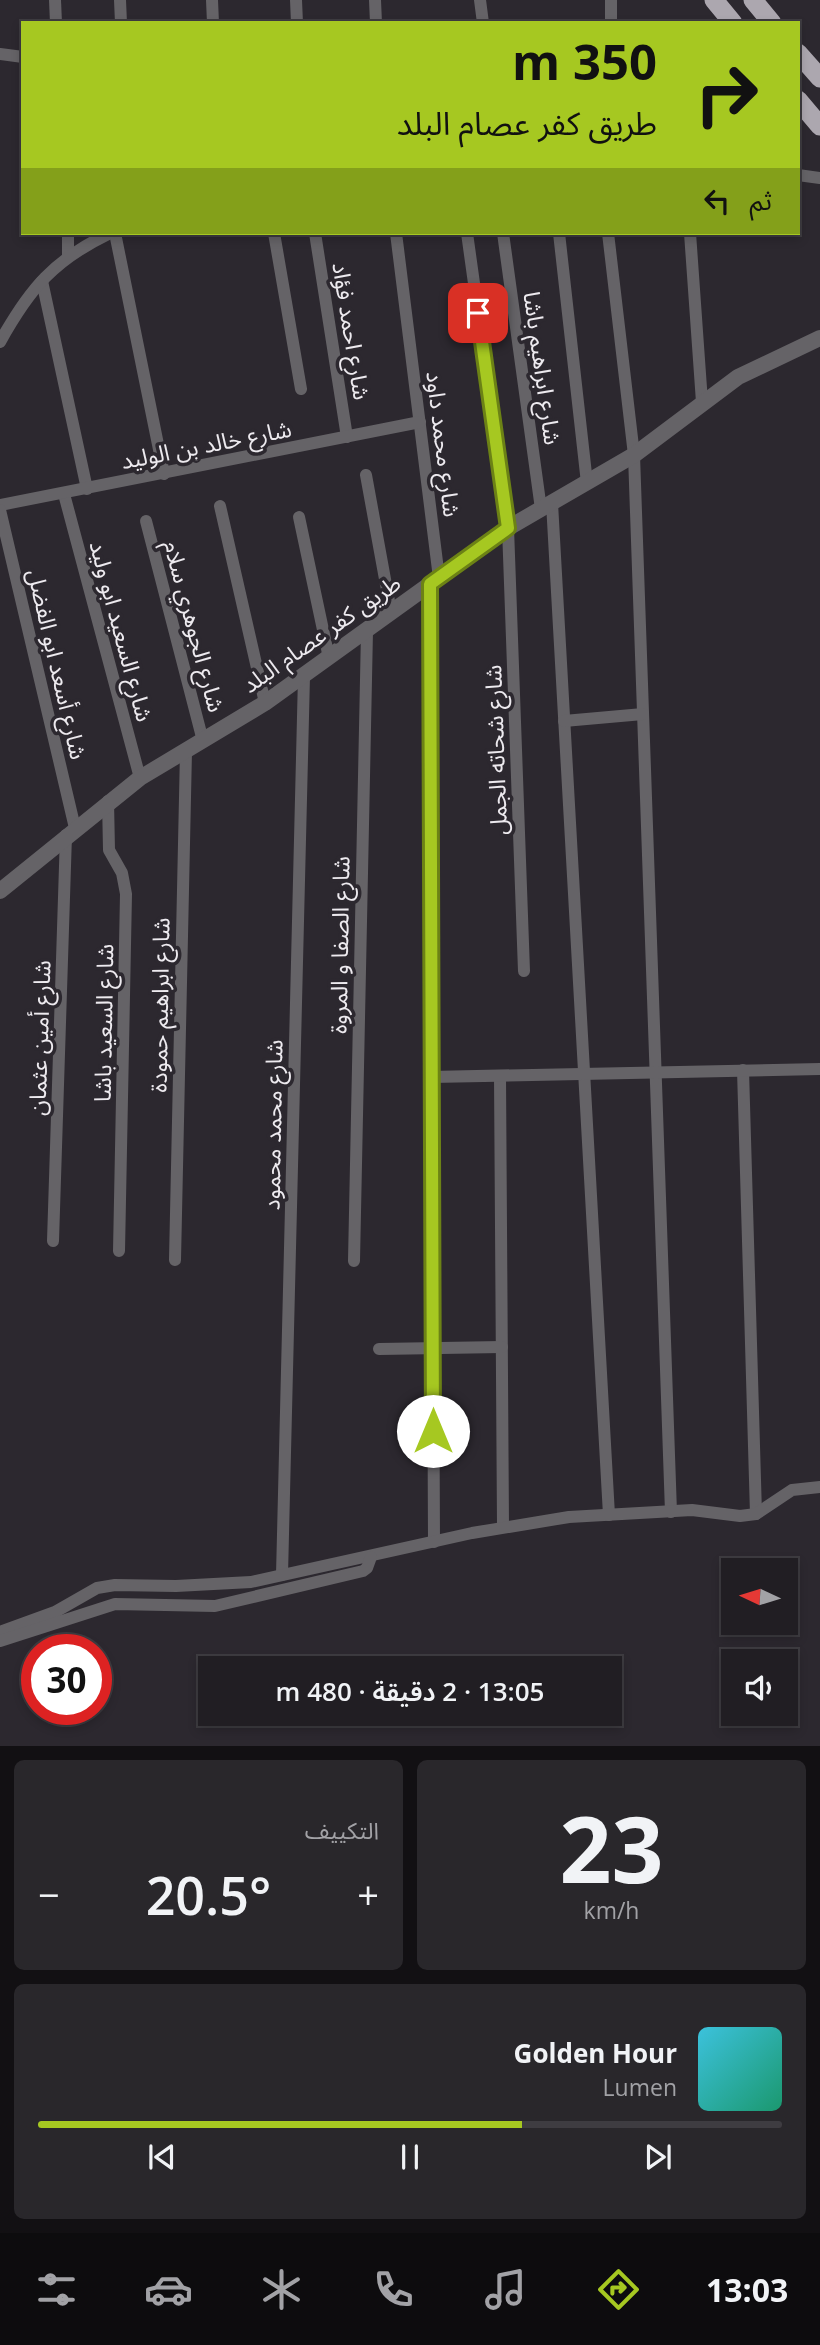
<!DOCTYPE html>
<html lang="ar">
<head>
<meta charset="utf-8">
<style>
  :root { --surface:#211e23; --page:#29272b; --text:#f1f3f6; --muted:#a2a2a6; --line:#3e3c41; --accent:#a6c821 }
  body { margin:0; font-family:"Open Sans","Noto Sans Arabic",sans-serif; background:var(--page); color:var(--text); direction:rtl; height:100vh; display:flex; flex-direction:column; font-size:26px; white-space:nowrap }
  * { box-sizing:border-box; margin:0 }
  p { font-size:23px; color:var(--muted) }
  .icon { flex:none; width:38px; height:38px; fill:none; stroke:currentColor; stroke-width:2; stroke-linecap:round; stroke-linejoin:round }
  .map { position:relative; height:1746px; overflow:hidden; direction:ltr }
  .sheet { display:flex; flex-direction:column; gap:14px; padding:14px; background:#121013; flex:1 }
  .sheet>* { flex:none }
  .top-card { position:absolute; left:21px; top:21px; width:779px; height:214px; border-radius:0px; box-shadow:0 4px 10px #0003,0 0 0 2px var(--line); direction:rtl; background:#a6c821; color:#111; overflow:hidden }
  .needle { width:46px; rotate:274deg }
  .controls { position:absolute; left:721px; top:1558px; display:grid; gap:14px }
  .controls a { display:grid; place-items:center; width:77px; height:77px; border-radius:0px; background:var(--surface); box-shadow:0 4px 10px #0003,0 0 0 2px var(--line); font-size:35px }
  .speed { position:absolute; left:21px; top:1634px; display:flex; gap:14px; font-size:35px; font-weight:700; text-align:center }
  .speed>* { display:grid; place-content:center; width:91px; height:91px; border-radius:50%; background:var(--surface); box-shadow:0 4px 10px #0003,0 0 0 2px var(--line); line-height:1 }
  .speed .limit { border:10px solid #d22; background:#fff; color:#111 }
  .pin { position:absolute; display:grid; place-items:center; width:60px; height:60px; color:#fff; margin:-30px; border-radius:14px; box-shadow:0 4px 10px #0006 }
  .me { position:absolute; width:77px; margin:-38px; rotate:0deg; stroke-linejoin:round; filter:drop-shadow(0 0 5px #0008) }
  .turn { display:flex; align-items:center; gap:24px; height:147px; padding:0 28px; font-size:32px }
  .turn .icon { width:91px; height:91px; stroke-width:2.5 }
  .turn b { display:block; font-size:49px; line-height:60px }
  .then { display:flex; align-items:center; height:66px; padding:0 28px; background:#0003; gap:14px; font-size:26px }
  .big { font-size:52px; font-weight:600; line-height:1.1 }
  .sheet .widget { flex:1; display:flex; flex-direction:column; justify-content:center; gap:10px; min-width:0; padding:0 24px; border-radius:10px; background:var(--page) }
  .sheet .dial { align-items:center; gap:0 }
  .dial b { font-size:91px; line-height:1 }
  .song { display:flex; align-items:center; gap:21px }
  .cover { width:84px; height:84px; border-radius:10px; background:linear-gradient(135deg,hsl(190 70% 55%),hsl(160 70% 35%)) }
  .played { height:7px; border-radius:4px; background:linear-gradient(90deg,var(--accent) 65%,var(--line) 65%) }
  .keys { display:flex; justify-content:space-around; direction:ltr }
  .heat { display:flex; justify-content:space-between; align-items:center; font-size:38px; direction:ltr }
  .sheet .tiles { flex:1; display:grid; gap:14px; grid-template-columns:1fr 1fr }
  .widget:last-child { grid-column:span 2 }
  .trip { position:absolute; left:198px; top:1656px; width:424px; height:70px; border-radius:0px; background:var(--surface); box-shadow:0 4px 10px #0003,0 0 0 2px var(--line); font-weight:600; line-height:70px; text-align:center; direction:rtl }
  .tabs { display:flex; height:112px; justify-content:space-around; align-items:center; background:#0d0c0e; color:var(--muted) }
  .tabs .icon { width:49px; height:49px }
  .tabs .active { color:var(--accent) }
  .tabs b { font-size:32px; color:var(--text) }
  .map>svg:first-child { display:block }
</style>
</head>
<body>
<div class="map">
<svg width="820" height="1747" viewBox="0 0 820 1747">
  <rect width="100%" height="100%" fill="#2c282f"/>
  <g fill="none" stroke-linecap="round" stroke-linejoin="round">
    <g stroke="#656367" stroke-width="12">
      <polyline points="55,0 56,23"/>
      <polyline points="120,0 121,23"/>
      <polyline points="212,0 213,23"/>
      <polyline points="296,0 297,23"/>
      <polyline points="375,0 376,23"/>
      <polyline points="480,0 483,23"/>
      <polyline points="611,23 611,0"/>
      <polyline points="0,54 23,57"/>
      <polyline points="798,175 820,178"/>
      <polyline points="68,233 68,256"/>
      <polyline points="115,233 164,474"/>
      <polyline points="274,233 301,389"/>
      <polyline points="315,233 347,437"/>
      <polyline points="396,233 439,578"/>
      <polyline points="467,233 508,528 524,971"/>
      <polyline points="503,233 541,509"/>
      <polyline points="559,233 587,483"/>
      <polyline points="608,233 634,455 671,1512"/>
      <polyline points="690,233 702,402"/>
      <polyline points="42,281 87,489"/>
      <path d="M 0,342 C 30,288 54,260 110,233"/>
      <polyline points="366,475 391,612"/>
      <polyline points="64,494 140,778"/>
      <polyline points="552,503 609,1515"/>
      <polyline points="0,505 420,422"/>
      <polyline points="220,506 265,703"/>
      <polyline points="0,510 75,828"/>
      <polyline points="299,517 329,658"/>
      <polyline points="146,521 203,741"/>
      <polyline points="430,584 434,1542"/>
      <polyline points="564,721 643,714"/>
      <polyline points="108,801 109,850 122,873 126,894 119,1251"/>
      <polyline points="743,1070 756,1514"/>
      <polyline points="500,1076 503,1527"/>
      <polyline points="431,1077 820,1069"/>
      <polyline points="53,1241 66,835"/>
      <polyline points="175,1260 186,751"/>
      <polyline points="354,1261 367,631"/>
      <polyline points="379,1349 502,1347"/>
      <polyline points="282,1575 304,676"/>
      <polyline points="0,1632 55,1612 97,1588 115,1585 176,1586 251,1582 472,1533 569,1517 692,1510 740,1516 756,1514 792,1490 820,1487"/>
      <polyline points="0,1641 115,1604 215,1606 363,1571 367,1568 371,1557"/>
    </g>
    <polyline stroke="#656367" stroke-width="16" points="0,891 140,778 265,703 508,528 634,455 738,377 820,338"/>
    <g stroke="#aca7af" stroke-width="19">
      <polyline points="714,0 733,23"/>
      <polyline points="753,0 772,23"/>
      <polyline points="798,53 820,78"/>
      <polyline points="798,100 820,126"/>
    </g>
  </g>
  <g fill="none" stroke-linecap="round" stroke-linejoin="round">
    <defs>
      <polyline id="route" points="433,1431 430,584 508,528 478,313"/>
    </defs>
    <use href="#route" stroke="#6c8215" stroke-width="18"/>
    <use href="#route" stroke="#a6c821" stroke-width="12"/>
  </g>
  <g text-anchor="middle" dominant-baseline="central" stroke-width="7" stroke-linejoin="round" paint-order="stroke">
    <g font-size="23" fill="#edeaef" stroke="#2c282f">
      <text transform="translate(352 331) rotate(81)">شارع احمد فؤاد</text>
      <text transform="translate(543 368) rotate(82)">شارع ابراهيم باشا</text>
      <text transform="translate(206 444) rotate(-11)">شارع خالد بن الوليد</text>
      <text transform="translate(444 444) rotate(83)">شارع محمد داود</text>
      <text transform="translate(195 626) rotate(75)">شارع الجوهري سلام</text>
      <text transform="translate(122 631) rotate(75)">شارع السعيد ابو وليد</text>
      <text transform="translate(321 633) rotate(-35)">طريق كفر عصام البلد</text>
      <text transform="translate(58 664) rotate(77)">شارع أسعد ابو الفضل</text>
      <text transform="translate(495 750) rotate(-92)">شارع شحاته الجمل</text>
      <text transform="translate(339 945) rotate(-89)">شارع الصفا و المروة</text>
      <text transform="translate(159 1005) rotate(-89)">شارع ابراهيم حمودة</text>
      <text transform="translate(103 1023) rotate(-89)">شارع السعيد باشا</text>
      <text transform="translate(39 1038) rotate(-88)">شارع أمين عثمان</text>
      <text transform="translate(272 1125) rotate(-89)">شارع محمد محمود</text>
    </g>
  </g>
</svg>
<div class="controls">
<a><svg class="needle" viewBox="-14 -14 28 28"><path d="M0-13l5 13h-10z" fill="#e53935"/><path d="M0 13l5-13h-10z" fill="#a2a2a6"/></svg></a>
<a><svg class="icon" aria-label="sound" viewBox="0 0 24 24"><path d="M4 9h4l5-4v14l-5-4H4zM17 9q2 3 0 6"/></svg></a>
</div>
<div class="speed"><div class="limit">30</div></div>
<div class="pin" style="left:478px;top:313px;background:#d93025"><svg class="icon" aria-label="arrive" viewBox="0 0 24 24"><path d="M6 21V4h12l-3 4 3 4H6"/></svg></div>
<svg class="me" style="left:433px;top:1431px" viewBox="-20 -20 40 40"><circle r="19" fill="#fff"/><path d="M0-13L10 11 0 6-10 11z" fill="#a6c821"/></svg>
<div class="trip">13:05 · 2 دقيقة · 480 m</div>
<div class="top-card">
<div class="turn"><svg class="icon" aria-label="right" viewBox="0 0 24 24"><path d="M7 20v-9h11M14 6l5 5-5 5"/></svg><div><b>350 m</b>طريق كفر عصام البلد</div></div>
<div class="then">ثم<svg class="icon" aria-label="left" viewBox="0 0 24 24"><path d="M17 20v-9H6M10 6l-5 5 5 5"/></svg></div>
</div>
</div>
<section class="sheet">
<div class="tiles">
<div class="widget dial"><b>23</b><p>km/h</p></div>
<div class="widget"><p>التكييف</p>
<div class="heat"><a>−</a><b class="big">20.5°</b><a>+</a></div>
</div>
<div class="widget">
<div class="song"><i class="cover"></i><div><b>Golden Hour</b><p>Lumen</p></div></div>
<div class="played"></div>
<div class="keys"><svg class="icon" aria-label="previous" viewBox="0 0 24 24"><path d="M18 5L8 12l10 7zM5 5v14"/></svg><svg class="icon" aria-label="pause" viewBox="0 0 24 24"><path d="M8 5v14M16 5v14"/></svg><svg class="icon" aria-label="next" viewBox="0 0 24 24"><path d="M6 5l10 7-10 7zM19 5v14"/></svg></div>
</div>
</div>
</section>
<nav class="tabs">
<b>13:03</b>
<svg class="icon active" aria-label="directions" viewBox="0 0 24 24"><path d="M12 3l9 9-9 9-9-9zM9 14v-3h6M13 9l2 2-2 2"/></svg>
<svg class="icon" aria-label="music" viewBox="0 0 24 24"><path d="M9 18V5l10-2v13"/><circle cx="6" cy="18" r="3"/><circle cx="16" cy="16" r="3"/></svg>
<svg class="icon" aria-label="phone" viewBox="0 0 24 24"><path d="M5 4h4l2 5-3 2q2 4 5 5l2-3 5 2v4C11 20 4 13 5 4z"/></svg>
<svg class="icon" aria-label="climate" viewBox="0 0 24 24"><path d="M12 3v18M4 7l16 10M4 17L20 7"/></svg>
<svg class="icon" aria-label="car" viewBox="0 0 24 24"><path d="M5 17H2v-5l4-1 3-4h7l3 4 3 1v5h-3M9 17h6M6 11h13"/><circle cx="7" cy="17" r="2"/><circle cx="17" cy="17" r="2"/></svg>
<svg class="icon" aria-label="filters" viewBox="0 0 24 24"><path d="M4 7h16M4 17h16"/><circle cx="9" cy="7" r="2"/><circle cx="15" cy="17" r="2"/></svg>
</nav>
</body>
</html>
